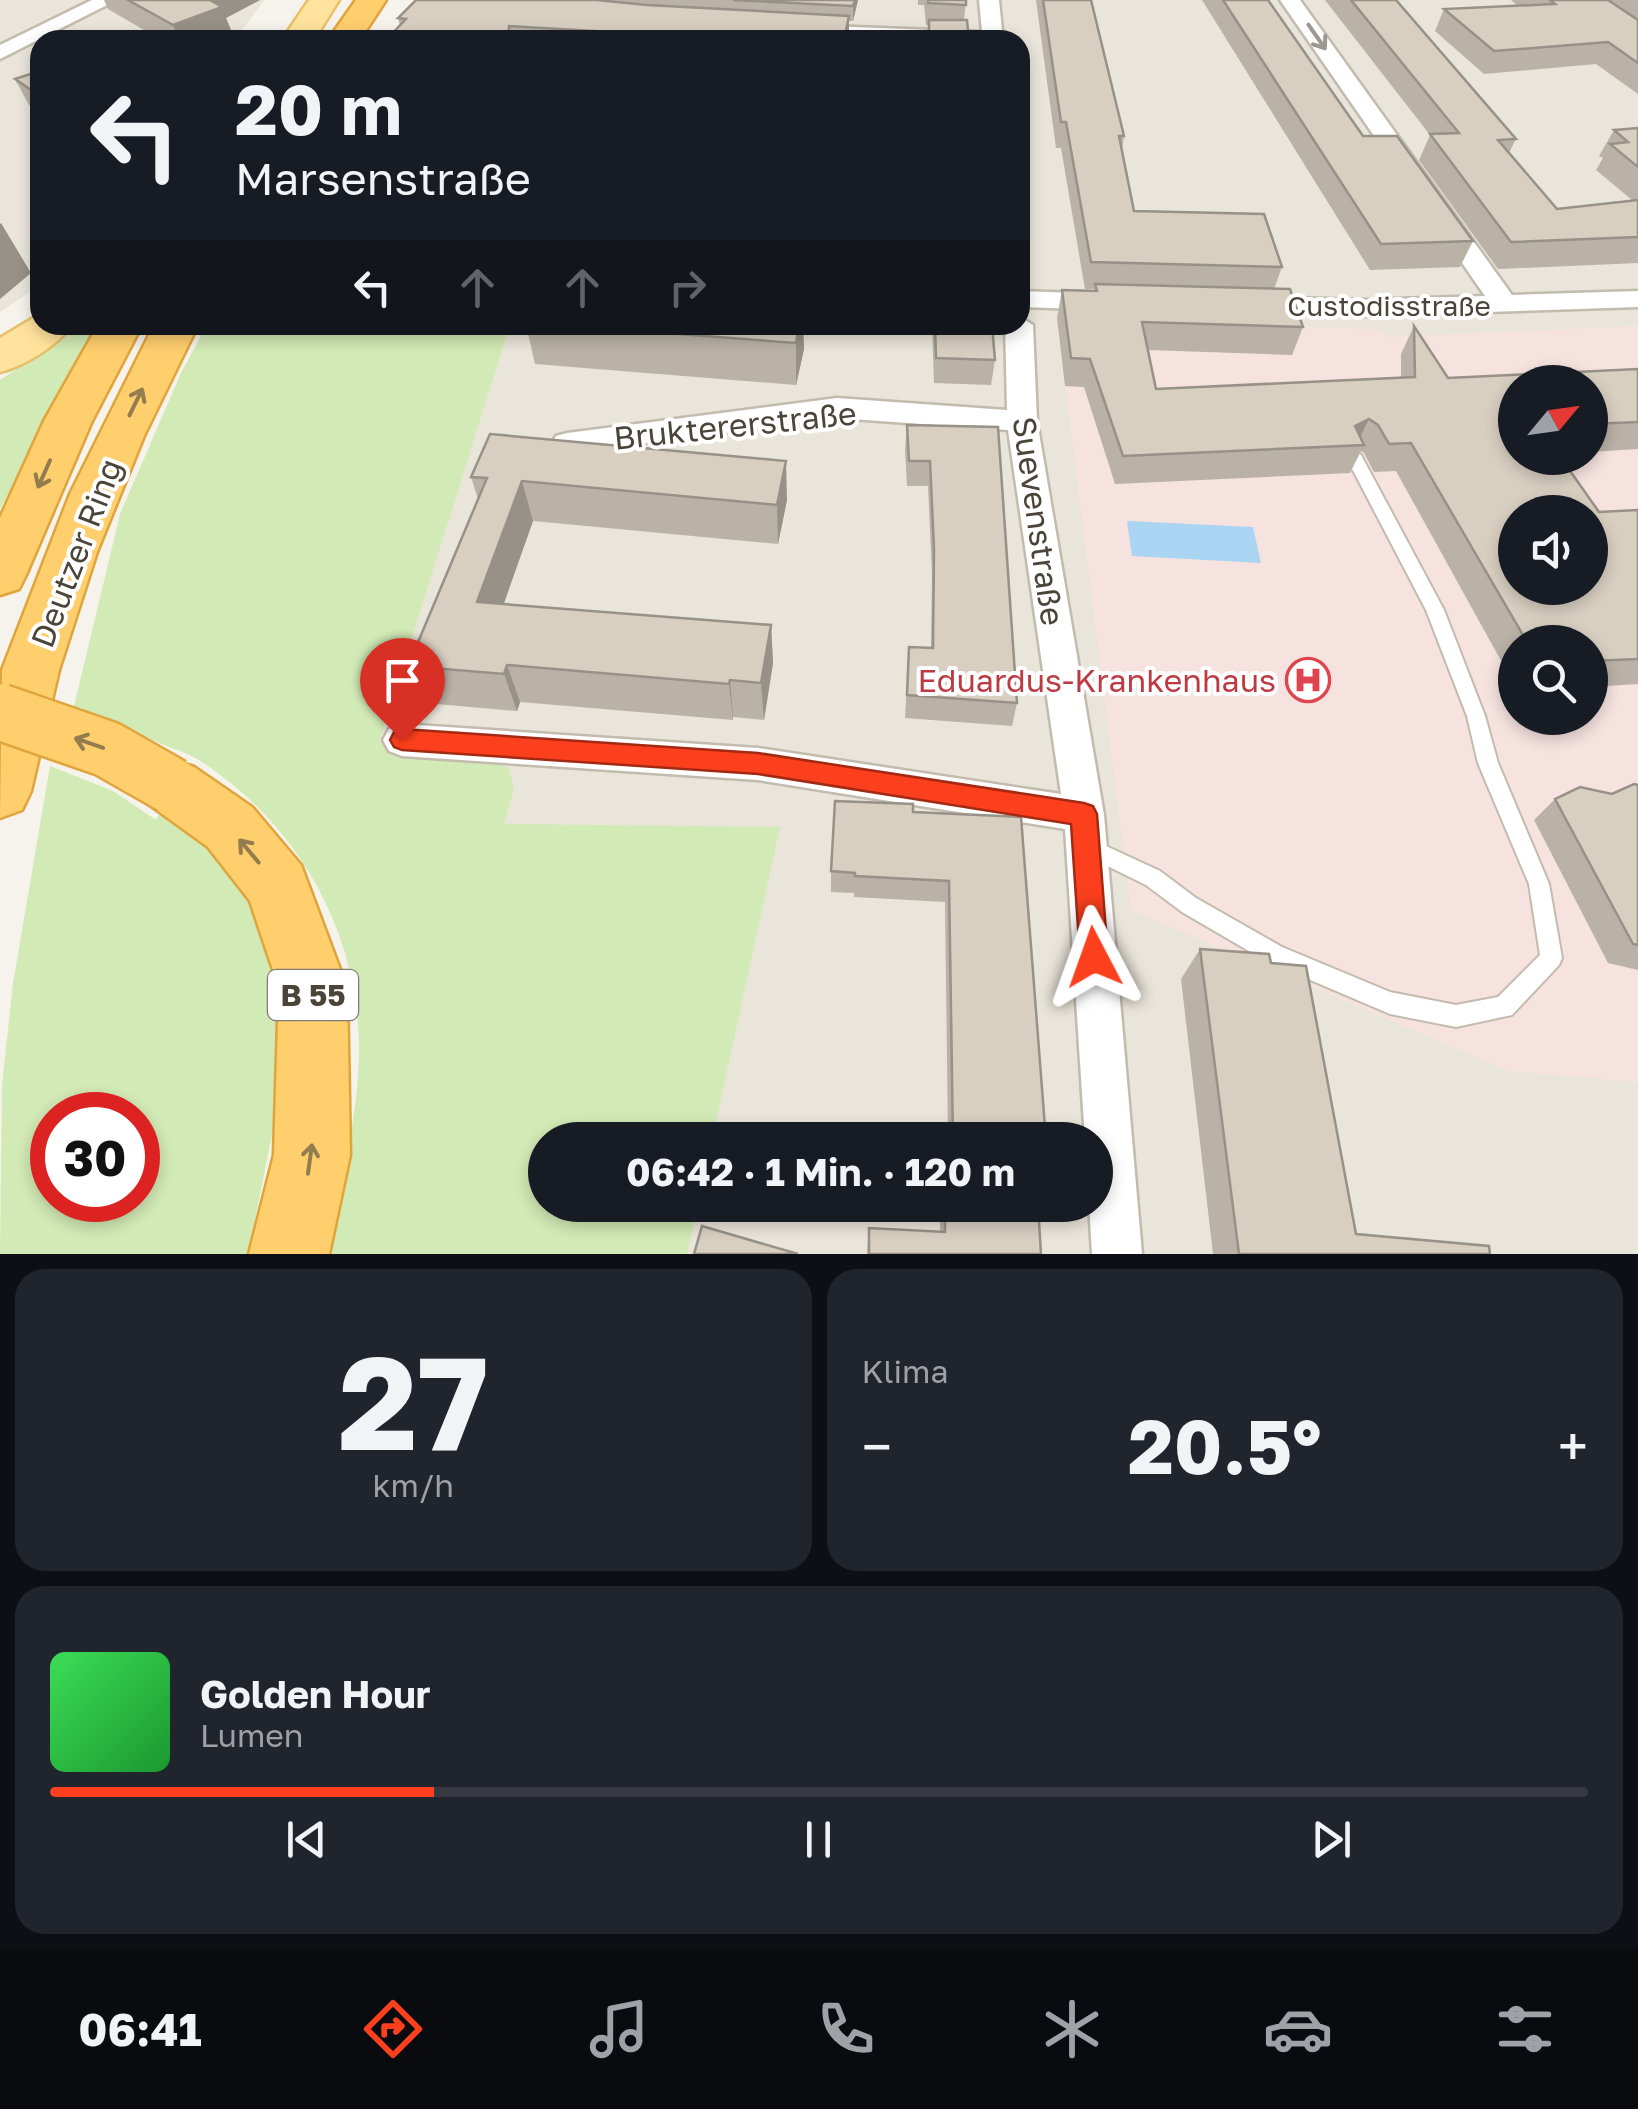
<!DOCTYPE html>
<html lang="de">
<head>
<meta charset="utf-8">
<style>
  :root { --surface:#171b24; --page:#20242c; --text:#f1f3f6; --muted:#9ea1a6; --line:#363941; --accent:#fc3f1d }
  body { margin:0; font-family:"Golos Text",sans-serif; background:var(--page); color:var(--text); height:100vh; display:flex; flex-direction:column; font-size:38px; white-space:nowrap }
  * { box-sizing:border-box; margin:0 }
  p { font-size:32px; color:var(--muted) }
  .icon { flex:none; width:55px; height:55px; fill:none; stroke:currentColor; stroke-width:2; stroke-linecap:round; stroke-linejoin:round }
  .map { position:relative; height:1254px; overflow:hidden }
  .side { display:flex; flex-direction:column; gap:15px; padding:15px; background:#0d0f14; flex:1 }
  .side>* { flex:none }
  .top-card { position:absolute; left:30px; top:30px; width:1000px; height:305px; border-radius:30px; box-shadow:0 5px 15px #0003; background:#171b24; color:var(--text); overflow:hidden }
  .needle { width:65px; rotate:61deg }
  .controls { position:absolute; left:1498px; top:365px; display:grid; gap:20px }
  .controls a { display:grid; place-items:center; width:110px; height:110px; border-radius:50%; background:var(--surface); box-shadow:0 5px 15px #0003; font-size:50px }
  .speed { position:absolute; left:30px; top:1092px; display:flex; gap:20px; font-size:50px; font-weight:700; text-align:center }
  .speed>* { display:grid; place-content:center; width:130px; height:130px; border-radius:50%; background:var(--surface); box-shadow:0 5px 15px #0003; line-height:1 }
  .speed .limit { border:15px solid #d22; background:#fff; color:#111 }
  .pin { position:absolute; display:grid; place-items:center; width:85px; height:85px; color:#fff; margin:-102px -42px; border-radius:50% 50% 50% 0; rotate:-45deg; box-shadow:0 0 10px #0007 }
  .pin .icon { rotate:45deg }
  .me { position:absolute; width:110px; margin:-55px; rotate:356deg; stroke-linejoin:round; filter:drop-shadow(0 0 8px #0008) }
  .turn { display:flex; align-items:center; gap:35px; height:210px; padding:0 40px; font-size:45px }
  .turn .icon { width:130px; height:130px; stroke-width:2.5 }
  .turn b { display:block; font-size:70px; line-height:85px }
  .lanes { display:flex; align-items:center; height:95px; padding:0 40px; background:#0003; justify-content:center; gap:50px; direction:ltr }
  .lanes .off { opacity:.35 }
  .big { font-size:75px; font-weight:700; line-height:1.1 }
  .side .widget { flex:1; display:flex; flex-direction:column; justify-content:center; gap:15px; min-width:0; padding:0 35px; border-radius:30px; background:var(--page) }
  .side .dial { align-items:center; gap:0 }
  .dial b { font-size:130px; line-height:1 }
  .song { display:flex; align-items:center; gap:30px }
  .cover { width:120px; height:120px; border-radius:15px; background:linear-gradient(135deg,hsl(130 70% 55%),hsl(130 70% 35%)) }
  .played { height:10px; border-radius:5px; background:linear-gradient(90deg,var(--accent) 25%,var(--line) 25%) }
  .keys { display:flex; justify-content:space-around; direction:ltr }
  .heat { display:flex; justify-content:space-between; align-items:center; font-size:55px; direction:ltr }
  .side .tiles { flex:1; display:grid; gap:15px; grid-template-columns:1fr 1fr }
  .widget:last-child { grid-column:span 2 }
  .trip { position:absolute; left:528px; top:1122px; width:585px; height:100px; border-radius:50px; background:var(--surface); box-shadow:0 5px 15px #0003; font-weight:700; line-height:100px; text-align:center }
  .tabs { display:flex; height:160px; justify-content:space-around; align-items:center; background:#090b0e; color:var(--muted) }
  .tabs .icon { width:70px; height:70px }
  .tabs .on { color:var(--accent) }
  .tabs b { font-size:45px; color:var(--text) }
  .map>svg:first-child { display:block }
</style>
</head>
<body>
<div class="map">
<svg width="1638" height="1254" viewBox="0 0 1638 1254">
  <rect width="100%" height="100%" fill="#f6f3ec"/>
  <g fill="#eae5da" fill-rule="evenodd">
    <polygon points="0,0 264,0 235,40 40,40 40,285 0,312"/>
    <path d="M 450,0 L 1638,0 L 1638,1254 L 457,1254 L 503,825 L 514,789 L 378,742 L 510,325 L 1020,325 L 1020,40 L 441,40 ZM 1515,382 L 1590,382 L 1590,458 L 1515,458 ZM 1515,512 L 1590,512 L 1590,588 L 1515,588 ZM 1515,642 L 1590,642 L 1590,718 L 1515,718 ZM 545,1140 L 1095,1140 L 1095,1205 L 545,1205 Z"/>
  </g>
  <path fill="#f6e3e0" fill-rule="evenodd" d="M 1057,318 L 1366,329 L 1380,330 L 1387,337 L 1638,326 L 1638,1082 L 1509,1071 L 1131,910 ZM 1515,382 L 1590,382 L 1590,458 L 1515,458 ZM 1515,512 L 1590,512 L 1590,588 L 1515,588 ZM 1515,642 L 1590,642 L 1590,718 L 1515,718 Z"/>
  <g fill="#d2eab5" fill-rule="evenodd">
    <polygon points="83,325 101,325 0,509 0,380"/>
    <path d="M 207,325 L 510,325 L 379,742 L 491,756 L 509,769 L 514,789 L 504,824 L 780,827 L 712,1140 L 545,1140 L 545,1205 L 698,1205 L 687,1254 L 323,1254 C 340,1191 358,1118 359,1053 C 360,934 299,824 199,760 C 186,752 170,748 157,742 C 129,729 103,716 74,706 L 120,514 L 181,373 Z"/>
    <path d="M 50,766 L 113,791 L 156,820 L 162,809 L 202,839 L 248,888 L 281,981 L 275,1120 L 248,1254 L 0,1254 L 2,1085 L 13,983 ZM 52,1115 L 138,1115 L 138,1200 L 52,1200 Z"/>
  </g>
  <polygon fill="#a9d4f2" points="1127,521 1253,527 1261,563 1132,556"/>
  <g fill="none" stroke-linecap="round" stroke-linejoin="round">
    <defs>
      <polygon id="lane" points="1353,450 1361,455 1444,610 1485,716 1498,763 1549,884 1562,958 1559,965 1512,1015 1456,1027 1390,1014 1266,961 1182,912 1146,885 1079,852 1076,846 1079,840 1086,837 1093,840 1160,871 1196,898 1282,947 1390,992 1456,1005 1498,997 1540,955 1529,884 1478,763 1467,716 1426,610 1345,455"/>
      <g id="street">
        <polygon points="92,0 117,0 0,59 0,45"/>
        <polygon points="979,0 999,0 1003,40 804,37 794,31 804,25 982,32"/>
        <polygon points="1280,0 1300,0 1512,295 1638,291 1638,307 1367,316 1239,311 1235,305 1239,299 1249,297 1367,300 1485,296"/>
        <polygon points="1020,291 1107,294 1121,302 1107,310 1020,307"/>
        <polygon points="1020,317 1033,325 1037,421 1104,815 1142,1254 1092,1254 1089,1205 1095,1205 1095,1140 1085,1140 1065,829 758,780 402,756 389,751 383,740 389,729 402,724 758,748 1061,794 1008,430 837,418 567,453 556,450 552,443 556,436 567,433 837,398 1007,410 1005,325 1020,325"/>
      </g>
      <g id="primary">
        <polygon points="309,0 339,0 314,40 282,40"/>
        <path d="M 40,314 L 40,325 L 72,325 C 57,346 24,366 0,372 L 0,338 Z"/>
      </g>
      <g id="highway">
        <polygon points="356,0 386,0 360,40 328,40"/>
        <polygon points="98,325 142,325 92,421 26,575 19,589 0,595 0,518 44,421"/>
        <polygon points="154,325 198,325 144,436 97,552 59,670 31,791 22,810 0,818 2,670 70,494"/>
        <polygon points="172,760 194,767 252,807 301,865 347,988 350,1155 329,1254 249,1254 274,1155 279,988 250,901 208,847 150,805 141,786 150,767"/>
      </g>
    </defs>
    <use href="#lane" stroke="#c2bbae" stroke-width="4"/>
    <use href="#street" stroke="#c2bbae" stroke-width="5"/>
    <use href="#primary" stroke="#e6c16a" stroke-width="5"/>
    <use href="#highway" stroke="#e0a43c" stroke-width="5"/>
    <use href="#lane" fill="#fff" fill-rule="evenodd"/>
    <use href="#street" fill="#fff" fill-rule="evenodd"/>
    <use href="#primary" fill="#ffe39c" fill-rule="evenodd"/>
    <use href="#highway" fill="#ffcf6e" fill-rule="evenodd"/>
    <defs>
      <polyline id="highway-bridge" points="0,712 107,749 172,786"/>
    </defs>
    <use href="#highway-bridge" stroke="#e0a43c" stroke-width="60" stroke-linecap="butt"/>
    <use href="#highway-bridge" stroke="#ffcf6e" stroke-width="55"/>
  </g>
  <g fill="#bab2a6">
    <polygon points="104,0 260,0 226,18 233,35 221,40 161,40 108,9"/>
    <polygon points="416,0 858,0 853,21 849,21 849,40 389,40 389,37 400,25 398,18"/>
    <polygon points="918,0 966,0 964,20 969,40 927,40 928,25 926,25 924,5 918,5"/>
    <polygon points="1036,0 1091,0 1124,136 1122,150 1134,211 1282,267 1274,289 1303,327 1292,355 1148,350 1156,389 1401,378 1401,354 1414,326 1448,378 1638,369 1638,449 1590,452 1590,382 1515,382 1515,458 1599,512 1638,510 1638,684 1590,687 1590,642 1515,642 1515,686 1396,471 1374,472 1364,453 1361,451 1350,473 1115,484 1084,387 1065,386 1057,318 1062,290 1094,291 1094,289 1085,289 1061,148 1056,148"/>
    <polygon points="1202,0 1277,0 1268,0 1363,136 1473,241 1460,267 1370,270"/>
    <polygon points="1325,0 1396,0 1516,139 1509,153 1557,209 1632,200 1596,170 1603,158 1599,156 1614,130 1638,128 1638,263 1498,269 1419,160 1430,135"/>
    <polygon points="1511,0 1638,0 1638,94 1596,64 1484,74 1435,31 1444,9 1518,6"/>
    <polygon points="40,71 40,113 29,105 15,79"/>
    <polygon points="526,325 803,325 804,349 796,385 535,364"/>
    <polygon points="932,325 992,325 995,360 991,385 934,383"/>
    <polygon points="907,425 998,427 1017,703 1012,726 905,718 909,647 931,648 932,573 928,486 907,486 905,450"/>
    <polygon points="471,477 787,500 778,544 533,521 503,604 771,625 773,663 764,720 733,717 733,720 520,702 517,711 425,703 408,666 478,499"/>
    <polygon points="1638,785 1638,970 1608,963 1534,820 1555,799 1612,794"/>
    <polygon points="913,812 1021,817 1046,1140 948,1140 945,902 854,897 854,893 831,892 831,871"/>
    <polygon points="1200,949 1271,963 1356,1234 1490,1254 1213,1254 1181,979"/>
    <polygon points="940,1205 1038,1205 1041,1254 867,1254 869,1228 940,1232"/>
  </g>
  <g fill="#979187">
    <polygon points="205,0 260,0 226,18 233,35 221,40 179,40 173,25"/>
    <polygon points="855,0 858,0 853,21 853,6"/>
    <polygon points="849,16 849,40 844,40"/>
    <polygon points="1,223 31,273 0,299 0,224"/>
    <polygon points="799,325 803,325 804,349 796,385 796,343"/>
    <polygon points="1369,419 1356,445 1355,426"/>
    <polygon points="786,461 787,500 778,544 777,505"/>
    <polygon points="522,481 533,521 491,640 477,602"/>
    <polygon points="771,625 773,663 764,720 761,683"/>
    <polygon points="507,665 520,702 517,711 504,674"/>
    <polygon points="730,680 733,717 733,720 729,684"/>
  </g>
  <g fill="#d8cfc1" stroke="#979187" stroke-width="2.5" fill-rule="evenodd">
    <polygon points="128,0 210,0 222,7 173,25"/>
    <polygon points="416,0 596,0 647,5 849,16 844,40 750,40 509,26 508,40 427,40 389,37 406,19 398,18"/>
    <polygon points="733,0 855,0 853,6"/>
    <polygon points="928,0 966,0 966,5 928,3"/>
    <polygon points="1043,0 1091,0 1124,136 1119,136 1134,211 1264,214 1282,267 1091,262 1066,122 1061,122"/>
    <polygon points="1223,0 1268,0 1363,136 1397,136 1473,241 1381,244"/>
    <polygon points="1351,0 1396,0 1516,139 1498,140 1557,209 1638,200 1638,237 1511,242 1430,134 1459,133"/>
    <polygon points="1550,0 1608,0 1638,20 1638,63 1608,42 1494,51 1444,9 1555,4"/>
    <polygon points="929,20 967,20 969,40 929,40"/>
    <polygon points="40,71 40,96 15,79"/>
    <polygon points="1638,128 1638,167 1610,144 1628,142 1614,130"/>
    <path d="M 1095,284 L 1290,289 L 1303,327 L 1142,322 L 1156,389 L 1415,377 L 1414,326 L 1448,378 L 1638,369 L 1638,422 L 1590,424 L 1590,382 L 1515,382 L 1515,458 L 1561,458 L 1599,512 L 1638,510 L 1638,659 L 1590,661 L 1590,642 L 1527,642 L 1411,443 L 1389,444 L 1378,425 L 1369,419 L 1355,426 L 1364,445 L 1123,456 L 1090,359 L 1071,358 L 1062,290 L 1097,291 ZM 1515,512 L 1590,512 L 1590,588 L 1515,588 Z"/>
    <polygon points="560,325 799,325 796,343"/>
    <polygon points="935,325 992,325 995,360 936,358"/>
    <polygon points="907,425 998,427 1017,703 907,695 909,647 933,648 934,549 930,461 909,461"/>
    <polygon points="490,434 786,461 777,505 522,481 477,602 771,625 761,683 730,680 729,684 507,665 504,674 408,666 487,478 471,477"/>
    <polygon points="1634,784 1638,785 1638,945 1633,944 1555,799 1580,787 1612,794"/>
    <polygon points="835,801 913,804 913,812 1021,817 1046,1140 953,1140 949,881 855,876 855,873 831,871"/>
    <polygon points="1200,949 1269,954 1271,963 1306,966 1356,1234 1489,1246 1490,1254 1239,1254"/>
    <polygon points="945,1205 1038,1205 1041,1254 869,1254 869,1228 945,1232"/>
    <polygon points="702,1226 798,1254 694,1254"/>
  </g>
  <defs><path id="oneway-shaft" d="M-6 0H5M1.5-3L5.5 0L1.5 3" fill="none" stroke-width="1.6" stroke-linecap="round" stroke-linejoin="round" transform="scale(2.5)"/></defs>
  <use stroke="#9c9892" href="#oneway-shaft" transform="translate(1317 37) rotate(55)"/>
  <g stroke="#937c4e">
    <use href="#oneway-shaft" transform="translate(136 402) rotate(-64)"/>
    <use href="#oneway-shaft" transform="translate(44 474) rotate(114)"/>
    <use href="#oneway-shaft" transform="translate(89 743) rotate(-161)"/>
    <use href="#oneway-shaft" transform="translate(249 851) rotate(-130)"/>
    <use href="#oneway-shaft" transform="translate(310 1159) rotate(-82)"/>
  </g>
  <polygon fill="#fc3f1d" stroke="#a42913" stroke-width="2.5" points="402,729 758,753 1084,803 1093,806 1097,814 1108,957 1104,966 1094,970 1084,966 1080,957 1071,824 758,774 402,750 394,747 390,740 394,732"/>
  <defs>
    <symbol id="hospital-ring" viewBox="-11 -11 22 22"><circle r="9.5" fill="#fff" stroke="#e0444e" stroke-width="1.5"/><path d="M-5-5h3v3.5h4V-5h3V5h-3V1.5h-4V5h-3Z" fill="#e0444e"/></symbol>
  </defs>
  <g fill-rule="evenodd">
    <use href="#hospital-ring" x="1283" y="655" width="50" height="50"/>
  </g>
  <g text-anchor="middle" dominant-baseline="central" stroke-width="8" stroke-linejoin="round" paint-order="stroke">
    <g font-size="28" fill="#4b4439" stroke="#fff">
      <text x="1389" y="305">Custodisstraße</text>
    </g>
    <rect fill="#fff" stroke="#817c74" stroke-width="2.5" x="268" y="970" width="90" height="50" rx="8"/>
    <g font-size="30" font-weight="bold" fill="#4b4439">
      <text x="313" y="995">B 55</text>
    </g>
    <g font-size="32" fill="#4b4439" stroke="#fff">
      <text transform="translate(735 425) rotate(-6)">Bruktererstraße</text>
      <text transform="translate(1039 521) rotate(82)">Suevenstraße</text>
      <text transform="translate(76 553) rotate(-69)">Deutzer Ring</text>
    </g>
    <g font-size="32" fill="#be3a42" stroke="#fff" text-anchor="end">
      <text x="1276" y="680">Eduardus-Krankenhaus</text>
    </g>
  </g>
</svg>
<div class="controls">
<a><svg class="needle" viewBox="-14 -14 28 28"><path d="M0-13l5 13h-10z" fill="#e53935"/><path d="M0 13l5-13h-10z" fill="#9ea1a6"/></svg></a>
<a><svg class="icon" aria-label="sound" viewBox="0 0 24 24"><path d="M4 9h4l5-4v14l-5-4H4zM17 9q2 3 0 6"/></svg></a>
<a><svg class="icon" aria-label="search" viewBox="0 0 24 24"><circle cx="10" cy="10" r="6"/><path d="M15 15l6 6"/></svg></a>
</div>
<div class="speed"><div class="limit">30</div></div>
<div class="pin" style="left:402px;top:740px;background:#d93025"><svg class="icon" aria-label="arrive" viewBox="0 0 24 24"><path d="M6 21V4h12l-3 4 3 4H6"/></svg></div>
<svg class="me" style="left:1094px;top:957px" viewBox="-20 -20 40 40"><path d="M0-17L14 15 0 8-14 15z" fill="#fc3f1d" stroke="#fff" stroke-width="4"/></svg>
<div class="trip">06:42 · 1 Min. · 120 m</div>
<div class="top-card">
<div class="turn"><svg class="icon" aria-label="left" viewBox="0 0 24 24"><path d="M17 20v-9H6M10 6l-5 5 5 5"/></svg><div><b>20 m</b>Marsenstraße</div></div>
<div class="lanes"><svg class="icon" aria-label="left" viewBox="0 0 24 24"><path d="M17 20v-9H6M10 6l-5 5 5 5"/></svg><svg class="icon off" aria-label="ahead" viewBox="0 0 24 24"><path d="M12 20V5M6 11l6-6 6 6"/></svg><svg class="icon off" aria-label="ahead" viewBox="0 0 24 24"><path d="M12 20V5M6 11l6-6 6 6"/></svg><svg class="icon off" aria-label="right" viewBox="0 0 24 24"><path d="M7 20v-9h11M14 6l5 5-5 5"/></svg></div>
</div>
</div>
<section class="side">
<div class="tiles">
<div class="widget dial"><b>27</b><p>km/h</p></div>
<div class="widget"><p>Klima</p>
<div class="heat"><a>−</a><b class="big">20.5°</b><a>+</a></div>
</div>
<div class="widget">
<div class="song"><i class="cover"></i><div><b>Golden Hour</b><p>Lumen</p></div></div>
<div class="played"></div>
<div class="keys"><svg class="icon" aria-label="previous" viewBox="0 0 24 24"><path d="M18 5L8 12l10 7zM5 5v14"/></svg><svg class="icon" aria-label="pause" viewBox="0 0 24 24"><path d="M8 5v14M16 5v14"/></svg><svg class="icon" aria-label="next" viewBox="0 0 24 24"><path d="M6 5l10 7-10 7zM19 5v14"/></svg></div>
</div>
</div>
</section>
<nav class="tabs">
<b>06:41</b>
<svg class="icon on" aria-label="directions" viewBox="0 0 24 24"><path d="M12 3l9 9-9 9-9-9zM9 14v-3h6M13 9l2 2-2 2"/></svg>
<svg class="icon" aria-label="music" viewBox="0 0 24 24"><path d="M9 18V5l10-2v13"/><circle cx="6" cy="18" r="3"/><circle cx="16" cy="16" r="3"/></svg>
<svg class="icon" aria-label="phone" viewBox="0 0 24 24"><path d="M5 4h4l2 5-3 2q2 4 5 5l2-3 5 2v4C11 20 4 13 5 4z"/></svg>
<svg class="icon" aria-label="climate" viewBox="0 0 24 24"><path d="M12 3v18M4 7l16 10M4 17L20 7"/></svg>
<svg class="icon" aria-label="car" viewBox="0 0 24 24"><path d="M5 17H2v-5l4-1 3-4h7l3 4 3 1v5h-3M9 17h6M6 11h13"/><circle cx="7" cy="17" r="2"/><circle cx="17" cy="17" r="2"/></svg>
<svg class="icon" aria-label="filters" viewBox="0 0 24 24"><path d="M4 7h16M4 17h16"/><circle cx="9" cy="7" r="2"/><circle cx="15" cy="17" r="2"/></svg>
</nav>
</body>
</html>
